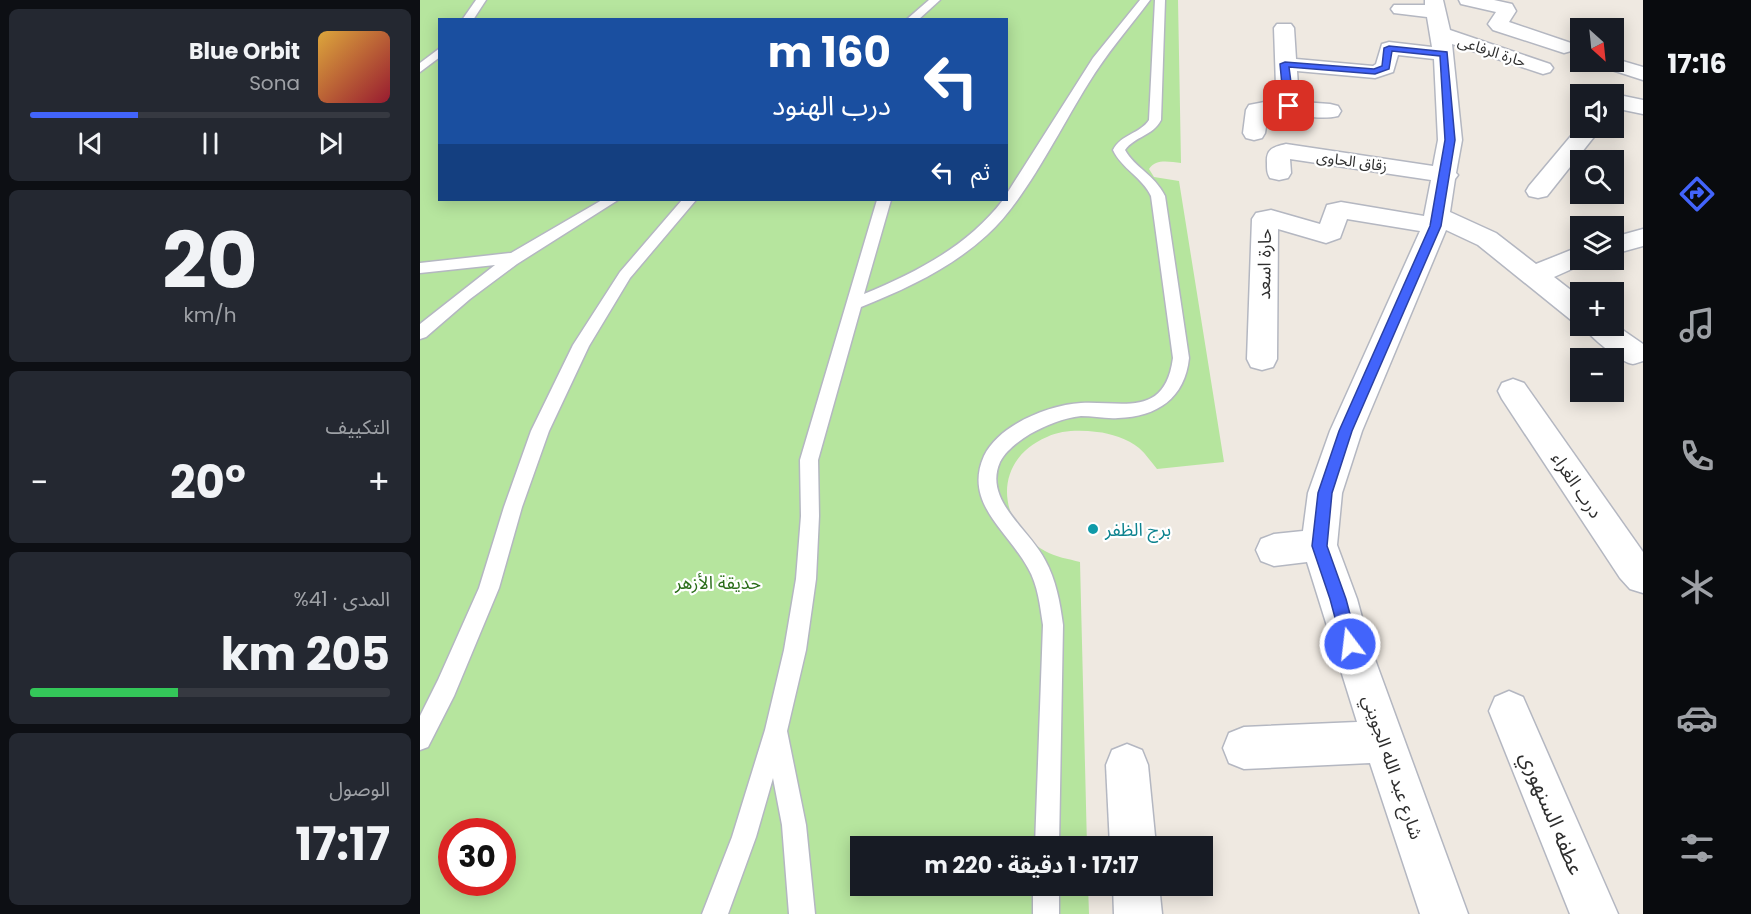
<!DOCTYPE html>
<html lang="ar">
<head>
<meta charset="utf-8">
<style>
  :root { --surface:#171b24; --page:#242831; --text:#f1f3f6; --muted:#9ea1a6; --line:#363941; --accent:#4264fb }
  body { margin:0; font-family:Poppins,"Noto Sans Arabic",sans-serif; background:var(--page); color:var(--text); direction:rtl; height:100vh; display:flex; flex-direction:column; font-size:22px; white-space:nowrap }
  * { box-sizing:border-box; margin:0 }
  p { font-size:20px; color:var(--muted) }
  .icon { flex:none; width:33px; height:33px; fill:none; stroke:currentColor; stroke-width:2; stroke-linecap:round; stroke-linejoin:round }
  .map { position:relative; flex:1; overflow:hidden; direction:ltr }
  .sheet { display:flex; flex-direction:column; gap:9px; padding:9px; background:#0d0f14; width:420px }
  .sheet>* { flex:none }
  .guide { position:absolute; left:18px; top:18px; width:570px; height:183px; border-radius:0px; box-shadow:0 3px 15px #0003; direction:rtl; background:#1a4fa0; color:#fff; overflow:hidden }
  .needle { width:39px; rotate:153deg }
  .buttons { position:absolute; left:1150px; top:18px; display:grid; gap:12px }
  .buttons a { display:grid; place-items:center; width:54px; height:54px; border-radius:0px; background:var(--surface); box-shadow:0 3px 15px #0003; font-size:30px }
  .speed { position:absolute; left:18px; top:818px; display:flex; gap:12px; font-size:30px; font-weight:700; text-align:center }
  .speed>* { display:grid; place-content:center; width:78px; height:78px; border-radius:50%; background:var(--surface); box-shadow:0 3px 15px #0003; line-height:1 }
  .speed .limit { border:9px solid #d22; background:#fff; color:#111 }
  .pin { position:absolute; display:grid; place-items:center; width:51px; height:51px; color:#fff; margin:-26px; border-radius:12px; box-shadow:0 3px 9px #0006 }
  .me { position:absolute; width:66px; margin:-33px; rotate:345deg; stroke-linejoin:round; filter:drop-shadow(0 0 4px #0008) }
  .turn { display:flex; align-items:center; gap:21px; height:126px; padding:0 18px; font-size:27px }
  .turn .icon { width:78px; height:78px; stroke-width:2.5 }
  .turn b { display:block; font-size:42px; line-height:51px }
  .then { display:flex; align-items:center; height:57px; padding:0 18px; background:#0003; gap:12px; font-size:22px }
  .big { font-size:45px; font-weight:700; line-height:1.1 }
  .sheet .widget { flex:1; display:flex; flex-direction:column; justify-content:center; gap:9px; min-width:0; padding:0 21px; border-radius:9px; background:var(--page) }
  .sheet .dial { align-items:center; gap:0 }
  .dial b { font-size:78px; line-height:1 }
  .song { display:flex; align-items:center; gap:18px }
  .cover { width:72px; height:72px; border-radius:9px; background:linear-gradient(135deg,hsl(40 70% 55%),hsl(350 70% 35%)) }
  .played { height:6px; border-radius:3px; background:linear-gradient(90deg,var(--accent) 30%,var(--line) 30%) }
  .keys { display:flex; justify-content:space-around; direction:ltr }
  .heat { display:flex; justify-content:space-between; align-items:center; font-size:33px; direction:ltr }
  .charge { height:9px; border-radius:4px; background:linear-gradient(90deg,#34c759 41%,var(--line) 0) }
  .trip { position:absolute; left:430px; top:836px; width:363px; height:60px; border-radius:0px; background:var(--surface); box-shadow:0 3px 15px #0003; font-weight:700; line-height:60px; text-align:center; direction:rtl }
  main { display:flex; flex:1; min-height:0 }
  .tabs { display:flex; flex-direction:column; width:108px; justify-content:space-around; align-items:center; background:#090b0e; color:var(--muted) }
  .tabs .icon { width:42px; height:42px }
  .tabs .selected { color:var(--accent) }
  .tabs b { font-size:27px; color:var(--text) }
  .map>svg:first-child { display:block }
</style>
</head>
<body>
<main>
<nav class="tabs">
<b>17:16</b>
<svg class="icon selected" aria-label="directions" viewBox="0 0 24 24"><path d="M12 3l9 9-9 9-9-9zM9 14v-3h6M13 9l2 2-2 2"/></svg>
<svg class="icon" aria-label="music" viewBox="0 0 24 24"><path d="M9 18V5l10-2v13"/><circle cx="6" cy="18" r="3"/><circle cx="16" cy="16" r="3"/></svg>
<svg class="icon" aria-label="phone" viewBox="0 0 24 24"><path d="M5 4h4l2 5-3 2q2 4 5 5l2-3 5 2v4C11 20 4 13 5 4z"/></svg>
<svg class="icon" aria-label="climate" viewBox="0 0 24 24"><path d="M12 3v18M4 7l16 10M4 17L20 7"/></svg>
<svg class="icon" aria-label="car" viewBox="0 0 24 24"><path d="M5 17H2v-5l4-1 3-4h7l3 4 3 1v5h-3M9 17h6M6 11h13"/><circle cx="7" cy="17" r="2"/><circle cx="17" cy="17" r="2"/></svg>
<svg class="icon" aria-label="filters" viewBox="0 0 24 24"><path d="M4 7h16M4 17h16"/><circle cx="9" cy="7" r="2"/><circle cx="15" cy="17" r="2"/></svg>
</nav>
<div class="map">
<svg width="1223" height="914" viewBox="0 0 1223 914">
  <rect width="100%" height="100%" fill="#efe9e1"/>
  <path fill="#b6e59e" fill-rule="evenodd" d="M 0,0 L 758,0 L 761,163 C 750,162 736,158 729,169 L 734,177 L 759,181 L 804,462 L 737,469 C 731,462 726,454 719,448 C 708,439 690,433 677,432 C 660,430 642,430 627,437 C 572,460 576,524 625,551 C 635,557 649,559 660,562 L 667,846 L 441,846 L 441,885 L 668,885 L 669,914 L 0,914 ZM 20,20 L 586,20 L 586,200 L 20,200 ZM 32,831 L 82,831 L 82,882 L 32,882 Z"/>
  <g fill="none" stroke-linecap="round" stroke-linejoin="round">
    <defs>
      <g id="lane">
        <polygon points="56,0 66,0 53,20 42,20"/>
        <polygon points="509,0 520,0 498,20 486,20"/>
        <path d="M 720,0 L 730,0 C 709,28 686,54 668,84 C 639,130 606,200 567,235 C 531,268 486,289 441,307 L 398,460 L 399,516 L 396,579 L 386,650 L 367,731 L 386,825 L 395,914 L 369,914 L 362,825 L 353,778 L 336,837 L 308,914 L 282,914 L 312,837 L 345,730 L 364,650 L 376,579 L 381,516 L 380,460 L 457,200 L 471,200 L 444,294 C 497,272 548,246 583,200 L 586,200 L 586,195 L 673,58 Z"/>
        <path d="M 735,0 L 745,0 L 741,120 C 733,136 715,136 705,150 C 715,168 734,174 745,196 L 769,358 C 765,398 737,417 698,418 C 686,419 673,416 661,416 C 643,418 626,425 610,434 C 599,441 586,450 580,462 C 563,500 609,529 625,560 C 636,580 640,602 643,625 L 639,846 L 615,846 L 623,625 C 620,606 618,585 608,568 C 588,531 543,503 564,456 C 579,425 628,405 661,403 C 703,401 745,418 753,358 L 731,196 C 722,177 702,169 693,150 C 701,134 720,134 729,120 Z"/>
        <polygon points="20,48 20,57 0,72 0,63"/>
        <polygon points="182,200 198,200 97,264 50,299 6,337 0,339 0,324 75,265 0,273 0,263 91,253"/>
        <polygon points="262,200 276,200 210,278 169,346 129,431 102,507 79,588 34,696 8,747 0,750 0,716 18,680 59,588 84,507 111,431 153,345 200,272"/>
        <rect x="613" y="885" width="26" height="29"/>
      </g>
      <g id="street">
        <path d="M 1005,0 L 1023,0 L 1030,30 L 1130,64 L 1133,68 L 1130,72 L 1123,74 L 1032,44 L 1042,140 L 1036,173 L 1038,175 L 1035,179 L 1030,212 L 1076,233 L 1116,264 L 1161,246 L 1161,260 L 1172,260 L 1134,277 L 1161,298 L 1161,323 L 1151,320 L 1058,245 L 1026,230 L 942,431 L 922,493 L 917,545 L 937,599 L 949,643 L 1048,914 L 1000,914 L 950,763 L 824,769 L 809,763 L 803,748 L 809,733 L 824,727 L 937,722 L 887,562 L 854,566 L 841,561 L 836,550 L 841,539 L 854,534 L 883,531 L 888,493 L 910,431 L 1000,231 L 927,219 L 920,238 L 906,243 L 858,229 L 857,359 L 853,367 L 842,370 L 831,367 L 827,359 L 832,219 L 836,213 L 851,210 L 900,224 L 907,205 L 921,202 L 1004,216 L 1011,180 L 870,159 L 871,173 L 868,178 L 859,180 L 850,178 C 847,173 847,170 847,163 C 846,149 853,147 866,144 L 1013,166 L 1018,140 L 1014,59 L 978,55 L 973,72 L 955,78 L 877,71 L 878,86 L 875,91 L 867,92 L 859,91 L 856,86 L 854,28 L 857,24 L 871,24 L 874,28 L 876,59 L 953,66 L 956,64 L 962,44 L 969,42 L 1012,47 L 1007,17 L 974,13 L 971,9 L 974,5 L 1005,5 Z"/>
        <polygon points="1039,0 1074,0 1092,4 1096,11 1089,22 1151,43 1154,47 1151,51 1144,53 1073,30 1068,24 1076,12 1041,4"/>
        <polygon points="1199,60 1223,67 1223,80 1192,70 1189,66 1192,62"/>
        <polygon points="1194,94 1223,100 1223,114 1194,108"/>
        <path d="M 855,100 L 910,104 L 918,106 L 921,111 L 918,116 C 897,121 871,112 848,114 L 845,133 L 842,138 L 834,140 L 826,138 L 823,133 L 826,110 L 829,105 Z"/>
        <polygon points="1161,124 1161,128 1181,128 1127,196 1118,198 1109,196 1106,191 1109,186"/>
        <polygon points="1223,229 1223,246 1194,254 1194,237"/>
        <path d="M 1194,324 L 1223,344 L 1223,361 C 1222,361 1215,364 1213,364 C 1201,363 1169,336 1163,326 L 1194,326 Z"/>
        <polygon points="1093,379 1104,383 1223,552 1223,593 1210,589 1200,578 1082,399 1078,391 1082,383"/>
        <polygon points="1089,691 1103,697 1198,914 1150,914 1069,711 1075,697"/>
        <polygon points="707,744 722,750 728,765 736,846 690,846 686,765 692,750"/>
        <polygon points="693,885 739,885 742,914 694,914"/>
      </g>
    </defs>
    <use href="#lane" stroke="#b4b7c1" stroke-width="3"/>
    <use href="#street" stroke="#b4b7c1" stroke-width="3"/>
    <use href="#lane" fill="#fff" fill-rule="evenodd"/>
    <use href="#street" fill="#fff" fill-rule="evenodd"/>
  </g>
  <polygon fill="#4264fb" stroke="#2b41a3" stroke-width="1.5" points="969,46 1027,52 1035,140 1021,226 932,431 912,493 907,546 926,599 938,644 936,649 930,651 924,649 922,644 910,599 892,546 898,493 919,431 1010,226 1025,140 1020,56 972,51 969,69 955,74 869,67 874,106 869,109 864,106 860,64 865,62 954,69 962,66 964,48"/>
  <circle fill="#0f9aa8" stroke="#fff" stroke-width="2" cx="673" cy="529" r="6"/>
  <g text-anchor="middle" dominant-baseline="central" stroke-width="4.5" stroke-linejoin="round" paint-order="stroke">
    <g font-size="15" fill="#2e2e2e" stroke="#fff">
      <text transform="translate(1072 51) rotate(18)">حارة الرفاعى</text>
      <text transform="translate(932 161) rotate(8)">زقاق الحاوى</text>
    </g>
    <g font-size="18" fill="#2e2e2e" stroke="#fff">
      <text transform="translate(844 264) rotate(-89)">حارة اسعد</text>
      <text transform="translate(1157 485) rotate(56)">درب الغراء</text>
      <text transform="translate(973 767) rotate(71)">شارع عبد الله الجويني</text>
    </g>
    <g font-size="18" fill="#0d838f" stroke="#fff" text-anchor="start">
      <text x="685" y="529">برج الظفر</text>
    </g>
    <g font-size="18" fill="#2c6e1b" stroke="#fff">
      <text x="298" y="582">حديقة الأزهر</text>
    </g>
    <g font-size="21" fill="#2e2e2e" stroke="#fff">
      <text transform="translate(1132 813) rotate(67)">عطفه السنهوري</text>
    </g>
  </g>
</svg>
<div class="buttons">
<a><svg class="needle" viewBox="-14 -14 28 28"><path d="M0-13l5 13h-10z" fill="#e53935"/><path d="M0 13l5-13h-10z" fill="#9ea1a6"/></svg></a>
<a><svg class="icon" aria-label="sound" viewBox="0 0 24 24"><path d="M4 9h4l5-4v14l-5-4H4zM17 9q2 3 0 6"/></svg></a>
<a><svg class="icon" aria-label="search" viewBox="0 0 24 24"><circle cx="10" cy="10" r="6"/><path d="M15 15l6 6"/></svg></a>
<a><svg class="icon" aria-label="layers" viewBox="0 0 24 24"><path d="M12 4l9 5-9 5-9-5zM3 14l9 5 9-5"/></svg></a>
<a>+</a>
<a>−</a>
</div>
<div class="speed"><div class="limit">30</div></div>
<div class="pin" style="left:869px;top:106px;background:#d93025"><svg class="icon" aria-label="arrive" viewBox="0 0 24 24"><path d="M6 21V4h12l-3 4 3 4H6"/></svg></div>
<svg class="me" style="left:930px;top:644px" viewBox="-20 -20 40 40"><circle r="17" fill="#4264fb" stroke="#fff" stroke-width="3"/><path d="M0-11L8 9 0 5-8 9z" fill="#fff"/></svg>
<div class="trip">17:17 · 1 دقيقة · 220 m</div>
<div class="guide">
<div class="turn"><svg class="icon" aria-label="left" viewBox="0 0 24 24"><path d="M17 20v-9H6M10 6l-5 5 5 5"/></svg><div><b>160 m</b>درب الهنود</div></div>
<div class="then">ثم<svg class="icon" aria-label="left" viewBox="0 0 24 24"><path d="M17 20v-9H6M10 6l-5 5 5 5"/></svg></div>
</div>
</div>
<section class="sheet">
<div class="widget">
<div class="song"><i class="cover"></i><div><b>Blue Orbit</b><p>Sona</p></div></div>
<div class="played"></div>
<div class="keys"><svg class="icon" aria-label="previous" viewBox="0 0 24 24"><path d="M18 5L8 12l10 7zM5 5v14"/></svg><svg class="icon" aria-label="pause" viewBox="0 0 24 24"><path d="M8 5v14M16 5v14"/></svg><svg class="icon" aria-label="next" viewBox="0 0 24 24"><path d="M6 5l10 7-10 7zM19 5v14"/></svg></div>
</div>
<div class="widget dial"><b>20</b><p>km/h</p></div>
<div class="widget"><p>التكييف</p>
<div class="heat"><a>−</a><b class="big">20°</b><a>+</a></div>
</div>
<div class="widget"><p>المدى · 41%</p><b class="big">205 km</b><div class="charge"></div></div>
<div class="widget"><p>الوصول</p><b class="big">17:17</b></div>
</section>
</main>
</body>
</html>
